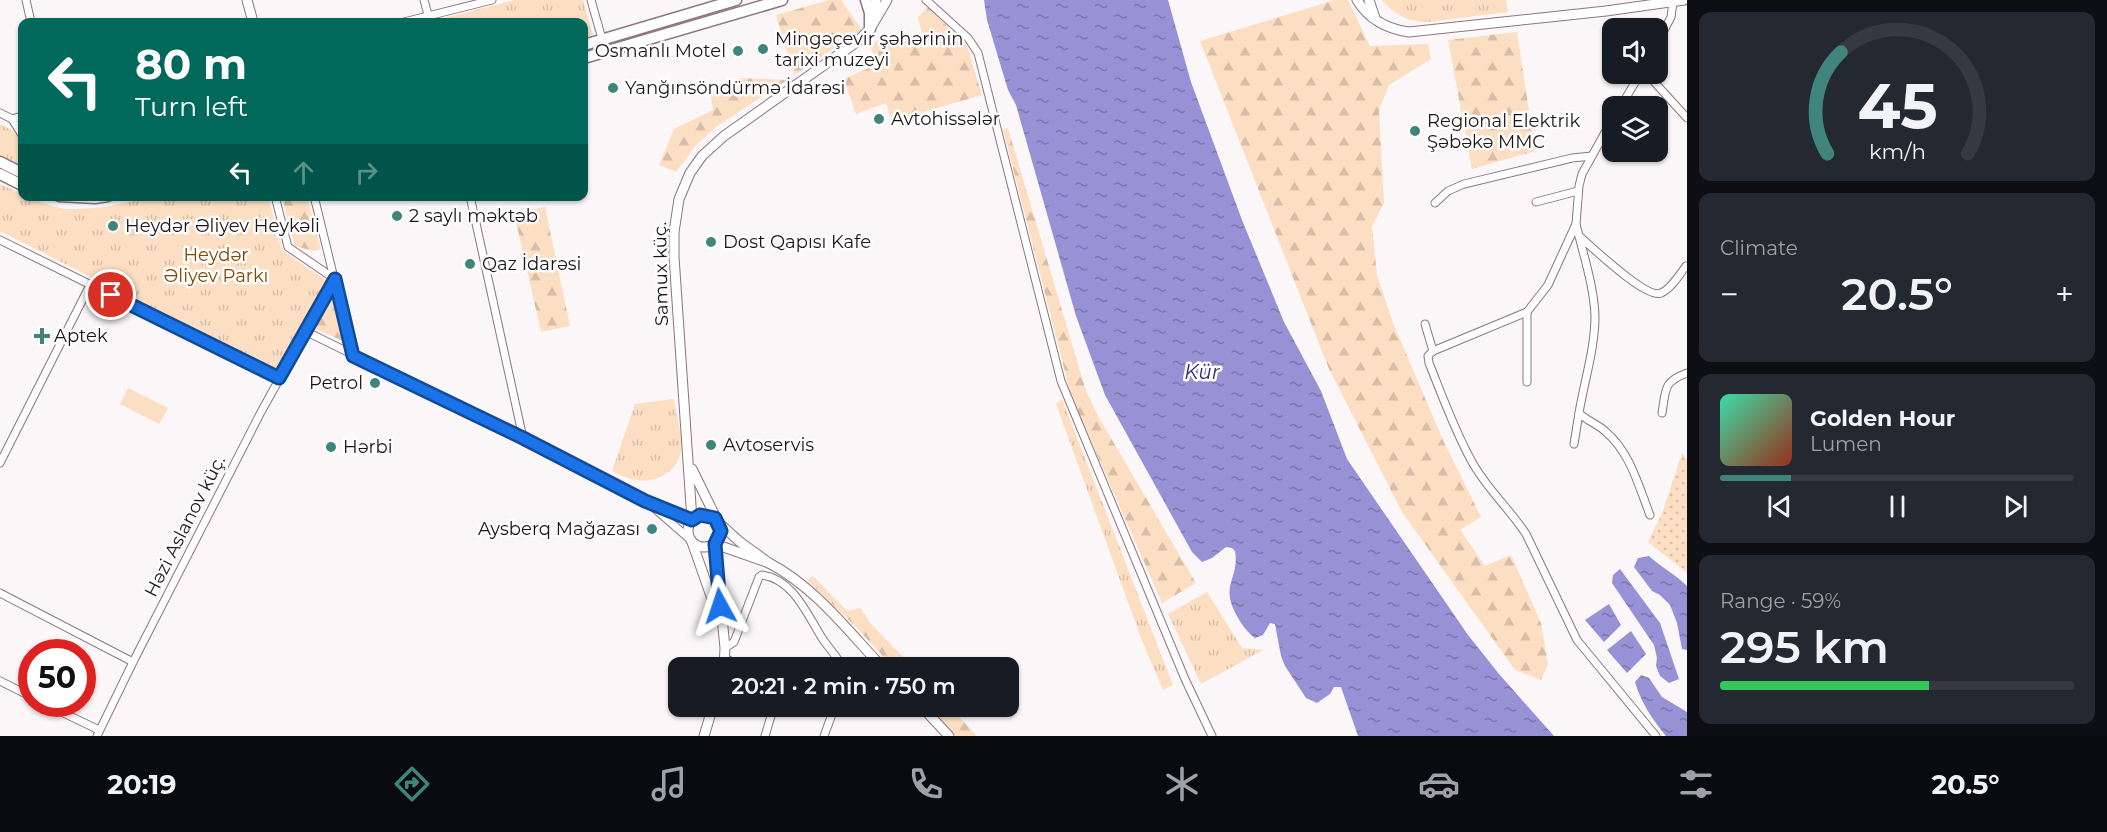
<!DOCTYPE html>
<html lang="en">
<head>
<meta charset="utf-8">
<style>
  :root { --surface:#171b24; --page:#242831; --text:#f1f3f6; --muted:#9ea1a6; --line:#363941; --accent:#40857b }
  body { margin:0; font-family:Montserrat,sans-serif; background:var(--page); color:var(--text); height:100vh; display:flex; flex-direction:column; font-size:22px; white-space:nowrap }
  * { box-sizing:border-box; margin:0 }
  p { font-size:20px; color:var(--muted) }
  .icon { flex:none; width:33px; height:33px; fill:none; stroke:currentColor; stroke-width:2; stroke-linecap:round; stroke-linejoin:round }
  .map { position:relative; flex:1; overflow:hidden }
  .side { display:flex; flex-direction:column; gap:12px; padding:12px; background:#0d0f14; width:420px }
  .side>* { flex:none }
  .guide { position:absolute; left:18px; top:18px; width:570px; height:183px; border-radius:12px; box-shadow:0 2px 4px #0004; background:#00695c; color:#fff; overflow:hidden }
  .controls { position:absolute; left:1602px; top:18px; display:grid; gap:12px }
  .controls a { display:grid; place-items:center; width:66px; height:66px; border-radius:12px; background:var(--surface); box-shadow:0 2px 4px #0004; font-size:30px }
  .speed { position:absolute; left:18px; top:639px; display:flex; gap:12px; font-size:30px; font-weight:700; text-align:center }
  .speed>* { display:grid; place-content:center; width:78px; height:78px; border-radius:50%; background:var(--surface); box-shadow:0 2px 4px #0004; line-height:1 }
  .speed .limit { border:9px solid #d22; background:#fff; color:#111 }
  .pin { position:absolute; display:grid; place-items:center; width:51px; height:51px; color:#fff; margin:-26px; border:3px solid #fff; border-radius:50%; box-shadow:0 2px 6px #0007 }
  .me { position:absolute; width:66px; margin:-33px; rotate:355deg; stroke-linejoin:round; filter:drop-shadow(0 0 4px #0008) }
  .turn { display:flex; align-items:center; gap:21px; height:126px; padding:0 18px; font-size:27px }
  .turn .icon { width:78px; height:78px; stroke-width:2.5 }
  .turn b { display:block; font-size:42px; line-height:51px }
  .lanes { display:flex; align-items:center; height:57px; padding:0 18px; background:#0003; justify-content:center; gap:30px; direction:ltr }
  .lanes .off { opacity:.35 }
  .big { font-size:45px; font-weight:600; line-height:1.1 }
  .side .widget { flex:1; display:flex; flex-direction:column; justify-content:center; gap:9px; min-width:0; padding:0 21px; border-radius:12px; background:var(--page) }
  .side .dial { align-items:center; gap:0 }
  .dial svg { height:156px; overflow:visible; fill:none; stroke:var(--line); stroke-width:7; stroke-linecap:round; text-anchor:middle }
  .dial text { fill:var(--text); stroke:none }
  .song { display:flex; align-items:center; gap:18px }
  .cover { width:72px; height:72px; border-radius:9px; background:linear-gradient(135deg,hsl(160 70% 55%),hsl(10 70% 35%)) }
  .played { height:6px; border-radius:3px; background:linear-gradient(90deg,var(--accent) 20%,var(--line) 20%) }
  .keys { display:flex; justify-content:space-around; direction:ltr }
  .heat { display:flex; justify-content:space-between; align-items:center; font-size:33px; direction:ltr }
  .charge { height:9px; border-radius:4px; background:linear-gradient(90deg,#34c759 59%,var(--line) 0) }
  .trip { position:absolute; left:668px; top:657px; width:351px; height:60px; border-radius:12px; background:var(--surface); box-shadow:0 2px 4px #0004; font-weight:600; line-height:60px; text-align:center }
  .tabs { display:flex; height:96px; justify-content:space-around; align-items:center; background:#090b0e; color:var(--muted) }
  .tabs .icon { width:42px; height:42px }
  .tabs .selected { color:var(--accent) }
  .tabs b { font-size:27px; color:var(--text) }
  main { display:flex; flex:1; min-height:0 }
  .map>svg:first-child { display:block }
</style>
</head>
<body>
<main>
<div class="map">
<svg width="1687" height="736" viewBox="0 0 1687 736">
  <defs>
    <pattern id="grass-tufts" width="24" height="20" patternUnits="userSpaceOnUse" patternTransform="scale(1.5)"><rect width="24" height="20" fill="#fcdfc3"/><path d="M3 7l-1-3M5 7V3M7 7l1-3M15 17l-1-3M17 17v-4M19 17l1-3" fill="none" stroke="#d8bea7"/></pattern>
    <pattern id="forest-firs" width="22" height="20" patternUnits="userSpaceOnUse" patternTransform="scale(1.5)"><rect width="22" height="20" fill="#fcdfc3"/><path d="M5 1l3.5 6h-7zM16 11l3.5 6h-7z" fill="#d8bea7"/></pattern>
    <pattern id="garden-dots" width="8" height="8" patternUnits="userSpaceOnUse" patternTransform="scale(1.5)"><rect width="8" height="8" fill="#fcdfc3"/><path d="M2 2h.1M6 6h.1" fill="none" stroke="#d8bea7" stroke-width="1.8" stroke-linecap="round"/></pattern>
    <pattern id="water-ripples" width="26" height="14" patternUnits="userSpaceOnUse" patternTransform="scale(1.5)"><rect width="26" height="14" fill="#9791d5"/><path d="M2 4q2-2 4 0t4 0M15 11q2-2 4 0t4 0" fill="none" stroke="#7b75ac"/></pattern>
  </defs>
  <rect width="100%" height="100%" fill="#fbf6f7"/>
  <g fill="url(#grass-tufts)">
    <polygon points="515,0 583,0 593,35 584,37 584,22 441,22 441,19"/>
    <path d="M 1382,0 L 1506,0 L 1508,12 L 1428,22 C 1408,22 1395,15 1382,0 Z"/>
    <path d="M 0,124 C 22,134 23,144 22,166 L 0,155 Z"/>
    <polygon points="0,184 22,194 22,196 28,197 49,205 64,209 80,209 105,207 150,197 268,197 282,250 327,281 276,371 0,231"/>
    <path d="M 674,399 C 676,415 683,435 681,451 C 680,458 677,463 673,468 C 655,486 632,482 612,471 L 635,404 Z"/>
    <polygon points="1062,399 1173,685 1163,690 1141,638 1056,404"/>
    <polygon points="1207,592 1242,648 1263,650 1201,684 1168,614"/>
  </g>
  <g fill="url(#forest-firs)">
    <polygon points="829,0 841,0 862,30 794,75 776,15"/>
    <polygon points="1335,0 1348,0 1370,46 1428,44 1431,59 1389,85 1379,110 1384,203 1372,226 1377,275 1393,323 1443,440 1481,517 1460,530 1485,566 1511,555 1541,623 1548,664 1541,680 1515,670 1402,512 1329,369 1200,41"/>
    <polygon points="928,7 967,46 982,95 892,121 886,103 856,114 844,79 877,64 870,46 888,33 898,44 922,34 918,17"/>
    <polygon points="1517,32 1535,151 1472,169 1448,40"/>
    <polygon points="739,78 787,80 716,127 696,145 676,172 659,165 674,129 713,110 711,97"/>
    <polygon points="1008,128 1085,388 1098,416 1196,583 1162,603 1071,395 1003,129"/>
    <polygon points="282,197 307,197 321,249 314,251 295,246"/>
    <polygon points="545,207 570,326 541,332 514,213"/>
    <polygon points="333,298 343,341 314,328"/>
    <polygon points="813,576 847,611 860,608 871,624 913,667 893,667 855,626 807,580"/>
    <polygon points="929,707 950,707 977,736 956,736"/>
  </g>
  <polygon fill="url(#garden-dots)" points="1682,453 1687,460 1687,573 1648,542 1663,511"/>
  <polygon fill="#fcdfc3" points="128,388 168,408 159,424 120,404"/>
  <g fill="url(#water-ripples)">
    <path d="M 984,0 L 1168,0 L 1191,82 L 1242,220 L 1284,322 L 1321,391 L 1347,459 L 1468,635 L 1499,674 L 1554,736 L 1358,736 L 1341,687 L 1334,687 L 1330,694 L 1317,703 L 1306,698 L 1285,666 L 1281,656 L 1275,624 L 1270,623 L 1263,635 L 1255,638 C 1247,632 1242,625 1237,616 C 1219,584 1240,579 1235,551 L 1232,548 L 1226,547 L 1212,558 L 1202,562 L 1192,552 L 1105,395 L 1076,316 L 1016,105 L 1008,90 L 987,20 Z"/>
    <path d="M 1649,556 C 1661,567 1675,574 1687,586 L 1687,650 L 1682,649 L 1677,623 L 1670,605 L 1660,595 L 1652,591 L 1634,567 L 1638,558 Z"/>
    <polygon points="1620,569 1660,623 1679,679 1669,683 1660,676 1656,666 1657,658 1654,645 1612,583 1613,575"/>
    <polygon points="1609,604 1621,625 1604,642 1585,620"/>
    <polygon points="1631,631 1646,654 1627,673 1607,650"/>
    <path d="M 1641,675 L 1649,678 L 1662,697 L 1687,712 L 1687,736 L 1666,736 C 1653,720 1641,703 1635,682 Z"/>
  </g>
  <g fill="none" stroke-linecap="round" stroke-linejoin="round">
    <defs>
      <g id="street">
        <polyline points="26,0 31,22"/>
        <polyline points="424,0 430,22"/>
        <polyline points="591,0 602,39"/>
        <polyline points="926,0 968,38 978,53 1061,381 1185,679 1212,736"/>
        <polyline points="404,22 492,0"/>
        <polyline points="1658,42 1671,17 1673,2"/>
        <polyline points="1647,74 1687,118"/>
        <polyline points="1621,106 1640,74"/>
        <polyline points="0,113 12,119 22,116"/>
        <polyline points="12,119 22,135"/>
        <path d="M 1612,120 L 1582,174 L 1579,186 L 1576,224 L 1548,285 L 1527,312 L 1433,351 L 1428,356 L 1429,363 C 1442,395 1454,429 1471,460 C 1485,487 1509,508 1526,534 L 1577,640 L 1656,736"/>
        <polyline points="314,196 353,356"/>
        <polyline points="470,196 523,438"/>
        <polyline points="1536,202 1578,191"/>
        <polyline points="1435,203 1448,191 1464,184 1572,158 1592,156"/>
        <path d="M 1576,224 C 1583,254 1594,286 1595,316 C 1595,349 1584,382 1579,413 C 1587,421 1598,424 1606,432 C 1630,452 1639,487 1650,515"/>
        <path d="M 1579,236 C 1592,247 1647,300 1661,293 C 1671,289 1680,274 1686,266"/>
        <polyline points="0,240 279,378"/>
        <polyline points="1425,324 1433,351"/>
        <polyline points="305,331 523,438 645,501 692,520"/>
        <polyline points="1527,382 1527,312"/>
        <path d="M 1662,413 C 1666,389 1663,382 1687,373"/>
        <polyline points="1574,444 1579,413"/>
        <polyline points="0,463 90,285"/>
        <polyline points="654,508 692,541"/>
        <polyline points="0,593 133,662"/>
        <path d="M 725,648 L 734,642 L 759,577 L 762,575 C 795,580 808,617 824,641 C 831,650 838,659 844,668"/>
        <polyline points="725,659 752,668"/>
        <polyline points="0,681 32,697"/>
        <polyline points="45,704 99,730"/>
        <polyline points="97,736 133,662 261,412 335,279 288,247 275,196"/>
        <polyline points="765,736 774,706"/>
        <polyline points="824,736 835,706"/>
      </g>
      <g id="secondary">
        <polyline points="247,0 253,22"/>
        <path d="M 1357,0 C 1369,20 1387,29 1409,32 L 1606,11 L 1684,0"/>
        <polyline points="1369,0 1375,18"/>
        <polyline points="873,21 876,0"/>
        <polyline points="692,469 718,522 740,542 769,563 715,544 725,648 724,668"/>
        <circle cx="704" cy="531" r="16"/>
        <polyline points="692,520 674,257 674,232 679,199 690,173 702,156 724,136 858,41 870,29 887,0"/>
        <polyline points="692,542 717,613"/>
        <path d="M 769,563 C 815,587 848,631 883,668"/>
        <polyline points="921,706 949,736"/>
        <polyline points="704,736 713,706"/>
      </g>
      <g id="primary">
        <polyline points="866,0 870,13 870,29"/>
        <polyline points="584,45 736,0"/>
        <polyline points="584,58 782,0"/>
        <polyline points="0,162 22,173"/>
        <polyline points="0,174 22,185"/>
        <polyline points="59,196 95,198 108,196"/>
      </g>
    </defs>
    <use href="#street" stroke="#8e757d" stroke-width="9"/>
    <use href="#secondary" stroke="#8e757d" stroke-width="11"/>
    <use href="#primary" stroke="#8e757d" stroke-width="13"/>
    <use href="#street" stroke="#fff" stroke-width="7"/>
    <use href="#secondary" stroke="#fff" stroke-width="9"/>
    <use href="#primary" stroke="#fff" stroke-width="10"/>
  </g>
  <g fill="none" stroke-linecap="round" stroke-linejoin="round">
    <defs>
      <polyline id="route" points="111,295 279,378 335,279 353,356 523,438 645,501 692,520 700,515 715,518 721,531 715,544 720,606"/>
    </defs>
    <use href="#route" stroke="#114b97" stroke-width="15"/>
    <use href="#route" stroke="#1a73e8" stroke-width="10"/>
  </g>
  <g fill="#40857b" stroke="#fff" stroke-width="2">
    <circle cx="763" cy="49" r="6"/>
    <circle cx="738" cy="51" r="6"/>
    <circle cx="613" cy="88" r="6"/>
    <circle cx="879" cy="119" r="6"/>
    <circle cx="1415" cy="131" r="6"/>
    <circle cx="397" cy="216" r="6"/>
    <circle cx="113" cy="226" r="6"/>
    <circle cx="711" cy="242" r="6"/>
    <circle cx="470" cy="264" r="6"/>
    <path d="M39 327h6v6h6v6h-6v6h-6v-6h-6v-6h6z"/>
    <circle cx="375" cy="383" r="6"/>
    <circle cx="711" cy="445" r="6"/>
    <circle cx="331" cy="447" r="6"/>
    <circle cx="652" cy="529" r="6"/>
  </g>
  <g text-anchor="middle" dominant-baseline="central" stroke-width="5" stroke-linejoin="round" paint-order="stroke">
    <g font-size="18" fill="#1e1417" stroke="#fff" text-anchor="start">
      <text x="775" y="39">Mingəçevir şəhərinin<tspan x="775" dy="21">tarixi muzeyi</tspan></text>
      <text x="726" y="51" text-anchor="end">Osmanlı Motel</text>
      <text x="625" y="88">Yanğınsöndürmə İdarəsi</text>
      <text x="891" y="119">Avtohissələr</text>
      <text x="1427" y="121">Regional Elektrik<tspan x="1427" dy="21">Şəbəkə MMC</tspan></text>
      <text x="409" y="216">2 saylı məktəb</text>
      <text x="125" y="226">Heydər Əliyev Heykəli</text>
      <text x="723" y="242">Dost Qapısı Kafe</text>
      <text x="482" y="264">Qaz İdarəsi</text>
      <text x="54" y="336">Aptek</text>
      <text x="363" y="383" text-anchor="end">Petrol</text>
      <text x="723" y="445">Avtoservis</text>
      <text x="343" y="447">Hərbi</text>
      <text x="640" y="529" text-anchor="end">Aysberq Mağazası</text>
    </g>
    <g font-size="18" fill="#7d4a00" stroke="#fff">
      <text x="216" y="255">Heydər<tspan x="216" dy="21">Əliyev Parkı</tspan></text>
    </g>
    <g font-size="18" fill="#1e1417" stroke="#fff">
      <text transform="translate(661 274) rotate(-91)">Samux küç.</text>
      <text transform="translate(185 526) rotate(-63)">Həzi Aslanov küç.</text>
    </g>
    <g font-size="20" font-style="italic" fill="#382776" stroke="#fff">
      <text x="1202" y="372">Kür</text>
    </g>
  </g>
</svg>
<div class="controls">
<a><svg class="icon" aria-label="sound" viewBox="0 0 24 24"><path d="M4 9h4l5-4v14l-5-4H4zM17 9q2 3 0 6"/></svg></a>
<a><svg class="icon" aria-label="layers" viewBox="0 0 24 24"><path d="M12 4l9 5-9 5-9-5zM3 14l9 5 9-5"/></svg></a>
</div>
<div class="speed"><div class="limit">50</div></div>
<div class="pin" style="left:111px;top:295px;background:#d93025"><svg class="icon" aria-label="arrive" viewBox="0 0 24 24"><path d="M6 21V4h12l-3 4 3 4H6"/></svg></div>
<svg class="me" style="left:720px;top:606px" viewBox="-20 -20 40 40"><path d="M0-17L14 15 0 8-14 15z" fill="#1a73e8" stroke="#fff" stroke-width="4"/></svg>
<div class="trip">20:21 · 2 min · 750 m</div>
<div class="guide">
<div class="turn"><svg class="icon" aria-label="left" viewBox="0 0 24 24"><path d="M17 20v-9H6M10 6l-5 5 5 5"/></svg><div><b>80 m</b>Turn left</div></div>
<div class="lanes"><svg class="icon" aria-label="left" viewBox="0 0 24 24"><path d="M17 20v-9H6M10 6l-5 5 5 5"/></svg><svg class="icon off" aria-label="ahead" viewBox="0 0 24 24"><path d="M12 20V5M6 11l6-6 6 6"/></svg><svg class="icon off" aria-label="right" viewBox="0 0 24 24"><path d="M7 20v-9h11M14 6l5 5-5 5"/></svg></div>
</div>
</div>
<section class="side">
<div class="widget dial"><svg viewBox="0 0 100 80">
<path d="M14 69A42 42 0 1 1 86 69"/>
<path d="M14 69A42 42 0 0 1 21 17" stroke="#40857b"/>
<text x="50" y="56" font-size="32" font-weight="700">45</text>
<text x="50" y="72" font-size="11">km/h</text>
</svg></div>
<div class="widget"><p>Climate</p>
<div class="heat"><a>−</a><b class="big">20.5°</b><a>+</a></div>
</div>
<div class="widget">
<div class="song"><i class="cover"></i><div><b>Golden Hour</b><p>Lumen</p></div></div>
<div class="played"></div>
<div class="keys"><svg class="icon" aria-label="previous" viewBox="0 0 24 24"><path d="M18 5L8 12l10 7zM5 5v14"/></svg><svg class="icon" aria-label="pause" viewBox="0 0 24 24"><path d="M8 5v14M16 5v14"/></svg><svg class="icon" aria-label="next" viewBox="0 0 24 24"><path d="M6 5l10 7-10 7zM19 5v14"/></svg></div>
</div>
<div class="widget"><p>Range · 59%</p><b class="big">295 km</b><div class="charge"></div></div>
</section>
</main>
<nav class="tabs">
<b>20:19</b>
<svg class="icon selected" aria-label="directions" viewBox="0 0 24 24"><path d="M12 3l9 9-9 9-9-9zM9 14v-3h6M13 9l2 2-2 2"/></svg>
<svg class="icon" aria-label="music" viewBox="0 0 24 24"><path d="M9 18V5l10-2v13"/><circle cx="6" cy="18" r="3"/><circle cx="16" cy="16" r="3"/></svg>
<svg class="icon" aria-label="phone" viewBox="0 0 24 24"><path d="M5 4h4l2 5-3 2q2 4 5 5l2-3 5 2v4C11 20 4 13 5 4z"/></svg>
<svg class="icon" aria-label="climate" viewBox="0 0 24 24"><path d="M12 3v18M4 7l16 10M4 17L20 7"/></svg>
<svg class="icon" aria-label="car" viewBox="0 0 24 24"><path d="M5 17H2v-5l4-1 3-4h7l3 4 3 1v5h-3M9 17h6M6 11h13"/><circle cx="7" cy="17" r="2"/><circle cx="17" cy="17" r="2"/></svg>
<svg class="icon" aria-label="filters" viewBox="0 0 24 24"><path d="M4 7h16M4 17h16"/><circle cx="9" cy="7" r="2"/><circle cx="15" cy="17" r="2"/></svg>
<b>20.5°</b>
</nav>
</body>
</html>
